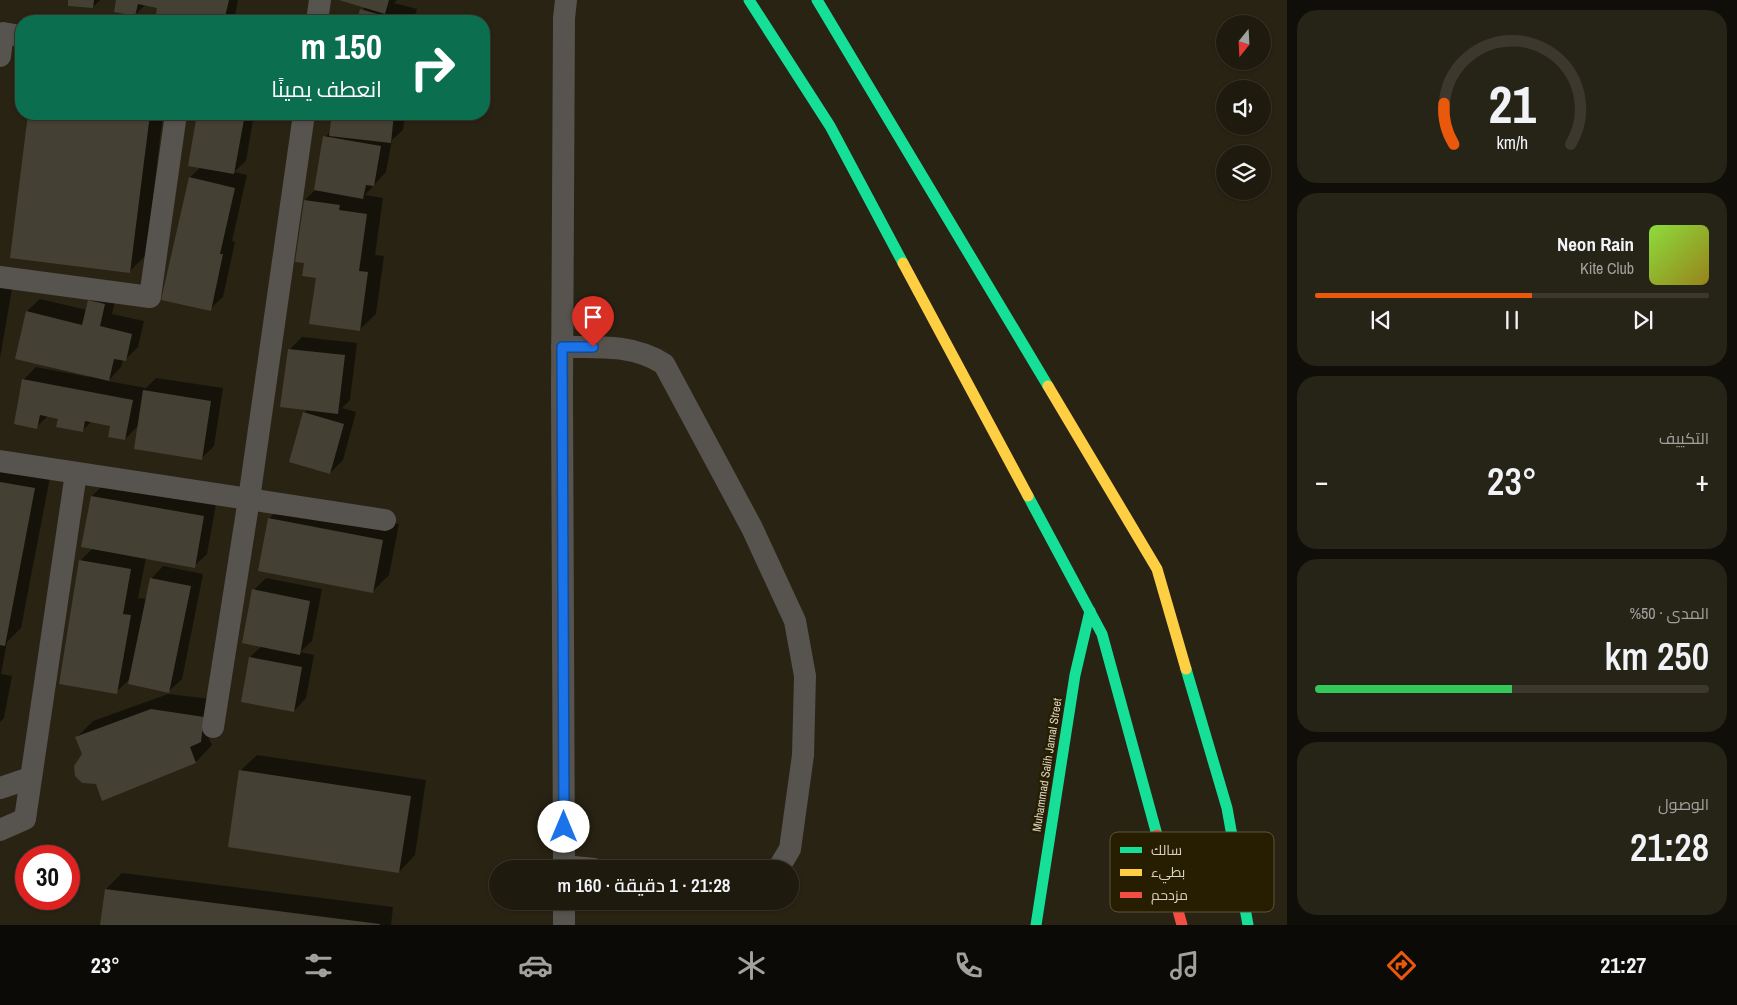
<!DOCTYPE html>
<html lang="ar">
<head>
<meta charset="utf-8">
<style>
  :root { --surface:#1e1a0e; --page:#262317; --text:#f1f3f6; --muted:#a1a19e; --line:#3c382e; --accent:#ea580c }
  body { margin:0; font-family:"Archivo Narrow",Cairo,sans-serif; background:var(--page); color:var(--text); direction:rtl; height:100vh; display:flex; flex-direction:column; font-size:19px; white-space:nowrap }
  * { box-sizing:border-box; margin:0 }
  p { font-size:16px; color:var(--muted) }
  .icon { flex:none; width:28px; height:28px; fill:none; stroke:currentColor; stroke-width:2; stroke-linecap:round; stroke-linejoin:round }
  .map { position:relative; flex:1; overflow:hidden; direction:ltr }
  .side { display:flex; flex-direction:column; gap:10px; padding:10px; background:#100e08; width:450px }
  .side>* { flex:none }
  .banner { position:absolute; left:15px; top:15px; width:475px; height:105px; border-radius:20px; box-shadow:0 1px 4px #0004,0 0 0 1px var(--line); direction:rtl; background:#0b6e4f; color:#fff; overflow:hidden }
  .needle { width:32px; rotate:198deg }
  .buttons { position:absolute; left:1216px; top:15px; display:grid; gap:10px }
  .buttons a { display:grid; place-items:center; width:55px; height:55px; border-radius:50%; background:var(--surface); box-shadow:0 1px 4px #0004,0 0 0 1px var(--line); font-size:25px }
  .speed { position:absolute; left:15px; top:845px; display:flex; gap:10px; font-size:25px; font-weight:700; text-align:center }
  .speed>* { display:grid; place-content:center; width:65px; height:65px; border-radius:50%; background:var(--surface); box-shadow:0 1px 4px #0004,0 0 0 1px var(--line); line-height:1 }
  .speed .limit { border:8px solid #d22; background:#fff; color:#111 }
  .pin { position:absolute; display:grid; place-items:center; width:42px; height:42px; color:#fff; margin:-51px -21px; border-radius:50% 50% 50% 0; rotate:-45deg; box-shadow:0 0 5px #0007 }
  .pin .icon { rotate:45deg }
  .me { position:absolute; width:55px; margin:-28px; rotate:0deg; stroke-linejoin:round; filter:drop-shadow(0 0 4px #0008) }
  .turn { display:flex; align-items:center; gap:18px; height:105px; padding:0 25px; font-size:22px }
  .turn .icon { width:65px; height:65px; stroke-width:2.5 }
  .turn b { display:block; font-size:35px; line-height:42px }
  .big { font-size:38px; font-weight:600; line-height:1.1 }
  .side .tile { flex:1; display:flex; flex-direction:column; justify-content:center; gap:8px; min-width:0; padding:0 18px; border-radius:20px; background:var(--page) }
  .side .dial { align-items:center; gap:0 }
  .dial svg { height:130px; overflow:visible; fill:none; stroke:var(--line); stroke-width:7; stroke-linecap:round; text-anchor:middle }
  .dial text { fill:var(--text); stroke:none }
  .song { display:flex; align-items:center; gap:15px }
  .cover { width:60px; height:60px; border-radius:8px; background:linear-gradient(135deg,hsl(90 70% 55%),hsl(50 70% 35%)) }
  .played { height:5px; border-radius:2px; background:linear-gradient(90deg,var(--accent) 55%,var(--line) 55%) }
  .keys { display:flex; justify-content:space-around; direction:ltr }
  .heat { display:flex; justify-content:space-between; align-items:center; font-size:28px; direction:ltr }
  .charge { height:8px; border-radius:4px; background:linear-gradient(90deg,#34c759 50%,var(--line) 0) }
  .trip { position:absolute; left:489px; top:860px; width:310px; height:50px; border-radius:25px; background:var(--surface); box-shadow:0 1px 4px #0004,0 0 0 1px var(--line); font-weight:600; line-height:50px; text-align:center; direction:rtl }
  .menu { display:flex; height:80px; justify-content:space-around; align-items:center; background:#0c0a06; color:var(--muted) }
  .menu .icon { width:35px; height:35px }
  .menu .selected { color:var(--accent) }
  .menu b { font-size:22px; color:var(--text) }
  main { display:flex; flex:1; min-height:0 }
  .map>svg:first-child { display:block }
</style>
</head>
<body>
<main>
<section class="side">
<div class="tile dial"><svg viewBox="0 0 100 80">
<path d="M14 69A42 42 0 1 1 86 69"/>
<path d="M14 69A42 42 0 0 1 8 44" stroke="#ea580c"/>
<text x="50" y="56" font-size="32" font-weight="700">21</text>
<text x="50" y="72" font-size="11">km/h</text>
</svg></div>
<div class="tile">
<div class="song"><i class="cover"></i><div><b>Neon Rain</b><p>Kite Club</p></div></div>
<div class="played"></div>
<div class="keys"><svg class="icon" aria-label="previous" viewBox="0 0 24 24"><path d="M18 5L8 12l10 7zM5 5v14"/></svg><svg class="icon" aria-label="pause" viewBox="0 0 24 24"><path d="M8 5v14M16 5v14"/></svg><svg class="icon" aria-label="next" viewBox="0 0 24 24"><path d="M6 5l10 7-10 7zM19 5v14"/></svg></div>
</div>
<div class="tile"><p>التكييف</p>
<div class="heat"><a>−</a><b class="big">23°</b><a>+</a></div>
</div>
<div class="tile"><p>المدى · 50%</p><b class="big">250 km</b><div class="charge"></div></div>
<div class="tile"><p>الوصول</p><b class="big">21:28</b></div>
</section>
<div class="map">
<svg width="1287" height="925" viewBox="0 0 1287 925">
  <rect width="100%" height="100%" fill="#282313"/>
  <g fill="#0007">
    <polygon points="69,0 100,0 93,7"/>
    <polygon points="117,0 238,0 234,21 206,21 186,17 182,21 173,21 156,18 159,7 146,4 135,15"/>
    <polygon points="342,0 397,0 394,3 417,9 414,21 358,21 365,6"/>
    <polygon points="29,114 163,114 146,255 129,272 11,257"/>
    <polygon points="198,114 254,114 246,161 234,172 247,175 232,241 235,242 223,297 210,309 190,177 201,167 189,165"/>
    <polygon points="333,114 405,114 403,130 392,140 386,172 365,195 383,198 375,255 384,256 376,314 359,330 305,262 296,261 305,200 315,190 325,137 331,131"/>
    <polygon points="0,281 13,283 0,358"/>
    <polygon points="102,288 117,292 112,314 144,321 138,347 125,360 123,359 121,367 108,381 146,388 156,378 223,388 214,446 202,458 139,425 125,439 112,425 92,421 82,431 59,418 48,416 36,427 24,379 36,367 89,377 90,375 27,311 40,299 87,310 89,301"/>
    <polygon points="302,337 357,343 350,400 342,408 356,412 343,460 330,473 304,413 308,409 289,350"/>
    <polygon points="0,462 51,472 21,628 7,642 1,674 12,676 4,718 0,722"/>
    <polygon points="104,484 216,504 207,554 194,566 146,558 138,598 147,599 151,579 163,566 203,574 182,679 169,691 131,678 116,692 80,561 93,548 92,496"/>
    <polygon points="285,502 399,524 389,575 372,592 269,519"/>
    <polygon points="266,578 322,589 312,641 300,652 314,655 306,698 294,711 250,657 262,646 254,590"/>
    <polygon points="168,694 220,700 207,734 212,745 196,762 103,799 77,737 93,721"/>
    <polygon points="257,755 426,780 415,855 399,872 240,771"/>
    <polygon points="122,873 393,907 391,925 101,925 106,889"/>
  </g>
  <g fill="#444034">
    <polygon points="68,0 94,0 93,8 68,6"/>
    <polygon points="116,0 229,0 224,21 200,21 182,18 181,21 155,19 157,8 138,4 135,16 114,12"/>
    <polygon points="339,0 389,0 385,14"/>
    <polygon points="360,9 402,21 357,21"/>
    <polygon points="28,114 150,114 130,273 10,258"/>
    <polygon points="197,114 245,114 234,174 188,166"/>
    <polygon points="332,114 394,114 391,143 329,136"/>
    <polygon points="323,136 381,146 374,186 366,185 363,199 314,190"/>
    <polygon points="189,177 235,188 220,254 223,254 211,311 161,300"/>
    <polygon points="304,200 340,205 339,210 367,214 359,271 368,272 360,331 309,324 316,278 302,276 304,263 295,262"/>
    <polygon points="88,300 105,304 100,326 132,334 126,361 114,359 109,381 15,359 26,311 82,325"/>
    <polygon points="288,349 345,355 338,414 280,407"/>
    <polygon points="22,379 133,400 125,440 108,437 110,426 85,421 83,432 56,427 58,419 40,415 37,429 14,424"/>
    <polygon points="143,390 211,401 202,460 134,449"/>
    <polygon points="303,412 344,424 330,474 289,462"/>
    <polygon points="0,482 35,488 5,646 0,645"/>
    <polygon points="91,496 204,516 195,568 81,547"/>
    <polygon points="268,518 383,540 373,593 258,571"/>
    <polygon points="79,560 131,569 123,614 131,615 117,694 59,684"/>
    <polygon points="150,578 191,586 169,693 128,684"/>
    <polygon points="252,589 310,601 300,655 242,643"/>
    <polygon points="249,657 302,667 294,712 241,702"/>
    <polygon points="151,709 204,717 201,742 190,747 196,763 102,801 96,784 82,783 75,776 74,766 82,754 75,737"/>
    <polygon points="239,770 411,796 399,873 228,847"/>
    <polygon points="105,889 380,924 380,925 100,925"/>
  </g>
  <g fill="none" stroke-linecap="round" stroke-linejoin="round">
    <g stroke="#57534e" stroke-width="22">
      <polyline points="317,21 320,0"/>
      <polyline points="0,56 3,33 21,36"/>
      <polyline points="0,277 150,297 176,114"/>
      <path d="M 562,347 C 598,347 632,344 664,364 L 752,528 L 795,621 L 805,676 L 803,755 L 790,849 L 778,869"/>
      <polyline points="0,461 385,520"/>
      <polyline points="213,727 249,499 304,114"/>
      <polyline points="0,788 30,778"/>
      <polyline points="0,830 25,819 76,473"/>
      <polyline points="564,866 594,869"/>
      <polyline points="564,869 562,391 564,18 566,0"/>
      <polyline points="564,901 564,925"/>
    </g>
    <g stroke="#16e098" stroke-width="11">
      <polyline points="749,0 830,126 903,263"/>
      <polyline points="817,0 1048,386"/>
      <polyline points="1028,496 1102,634 1157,835"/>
      <polyline points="1186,669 1227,808 1248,925"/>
      <polyline points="1036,925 1075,675 1090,611"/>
    </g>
    <g stroke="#ffcf43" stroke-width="11">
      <polyline points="903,263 1028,496"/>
      <polyline points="1048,386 1157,569 1186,669"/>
    </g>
    <polyline stroke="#f24e42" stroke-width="11" points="1157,835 1182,925"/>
  </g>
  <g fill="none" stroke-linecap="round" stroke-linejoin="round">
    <defs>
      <polyline id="route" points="564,827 562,347 593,347"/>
    </defs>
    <use href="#route" stroke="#114b97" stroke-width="12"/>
    <use href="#route" stroke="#1a73e8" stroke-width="9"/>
  </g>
  <g text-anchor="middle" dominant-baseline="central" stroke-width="5" stroke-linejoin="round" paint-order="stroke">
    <g font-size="12" fill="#d9d3c3" stroke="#271e01">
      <text transform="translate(1047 765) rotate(-81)">Muhammad Salih Jamal Street</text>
    </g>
  </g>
  <rect x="1110" y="832" width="164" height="80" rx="8" fill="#271e01" stroke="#5c543b" stroke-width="1"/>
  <rect x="1120" y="847" width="22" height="6" fill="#16e098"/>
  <rect x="1120" y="869" width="22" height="7" fill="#ffcf43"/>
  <rect x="1120" y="892" width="22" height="6" fill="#f24e42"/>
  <g font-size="14" fill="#d9d3c3">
    <text x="1151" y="855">سالك</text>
    <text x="1151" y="877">بطيء</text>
    <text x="1151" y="900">مزدحم</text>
  </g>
</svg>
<div class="buttons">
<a><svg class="needle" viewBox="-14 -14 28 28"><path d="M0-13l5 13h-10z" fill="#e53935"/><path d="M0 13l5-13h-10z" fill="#a1a19e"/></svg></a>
<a><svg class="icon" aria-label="sound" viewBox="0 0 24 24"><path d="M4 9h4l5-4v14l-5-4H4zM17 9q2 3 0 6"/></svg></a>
<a><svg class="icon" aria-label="layers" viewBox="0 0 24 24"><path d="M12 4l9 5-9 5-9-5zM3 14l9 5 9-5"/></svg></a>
</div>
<div class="speed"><div class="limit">30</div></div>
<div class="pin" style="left:593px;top:347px;background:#d93025"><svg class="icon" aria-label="arrive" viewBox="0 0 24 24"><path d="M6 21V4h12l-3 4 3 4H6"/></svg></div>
<svg class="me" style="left:564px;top:827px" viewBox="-20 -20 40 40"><circle r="19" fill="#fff"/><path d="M0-13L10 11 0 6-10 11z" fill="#1a73e8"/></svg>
<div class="trip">21:28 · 1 دقيقة · 160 m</div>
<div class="banner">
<div class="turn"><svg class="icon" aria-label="right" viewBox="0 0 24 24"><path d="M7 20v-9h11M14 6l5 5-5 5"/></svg><div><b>150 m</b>انعطف يمينًا</div></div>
</div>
</div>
</main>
<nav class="menu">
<b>21:27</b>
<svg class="icon selected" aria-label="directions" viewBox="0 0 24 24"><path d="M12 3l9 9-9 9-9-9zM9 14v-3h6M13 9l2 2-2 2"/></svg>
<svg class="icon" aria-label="music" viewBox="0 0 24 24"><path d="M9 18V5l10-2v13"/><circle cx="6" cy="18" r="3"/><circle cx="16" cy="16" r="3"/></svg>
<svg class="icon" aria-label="phone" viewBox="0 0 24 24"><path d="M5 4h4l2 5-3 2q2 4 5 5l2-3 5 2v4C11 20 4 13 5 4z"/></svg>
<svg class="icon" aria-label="climate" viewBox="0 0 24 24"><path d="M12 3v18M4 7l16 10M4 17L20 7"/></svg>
<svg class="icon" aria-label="car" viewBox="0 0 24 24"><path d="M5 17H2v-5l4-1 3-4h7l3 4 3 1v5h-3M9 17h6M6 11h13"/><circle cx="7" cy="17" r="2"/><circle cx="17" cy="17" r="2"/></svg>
<svg class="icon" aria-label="filters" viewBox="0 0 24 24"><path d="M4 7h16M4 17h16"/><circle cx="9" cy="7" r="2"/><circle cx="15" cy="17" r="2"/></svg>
<b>23°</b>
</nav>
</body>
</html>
